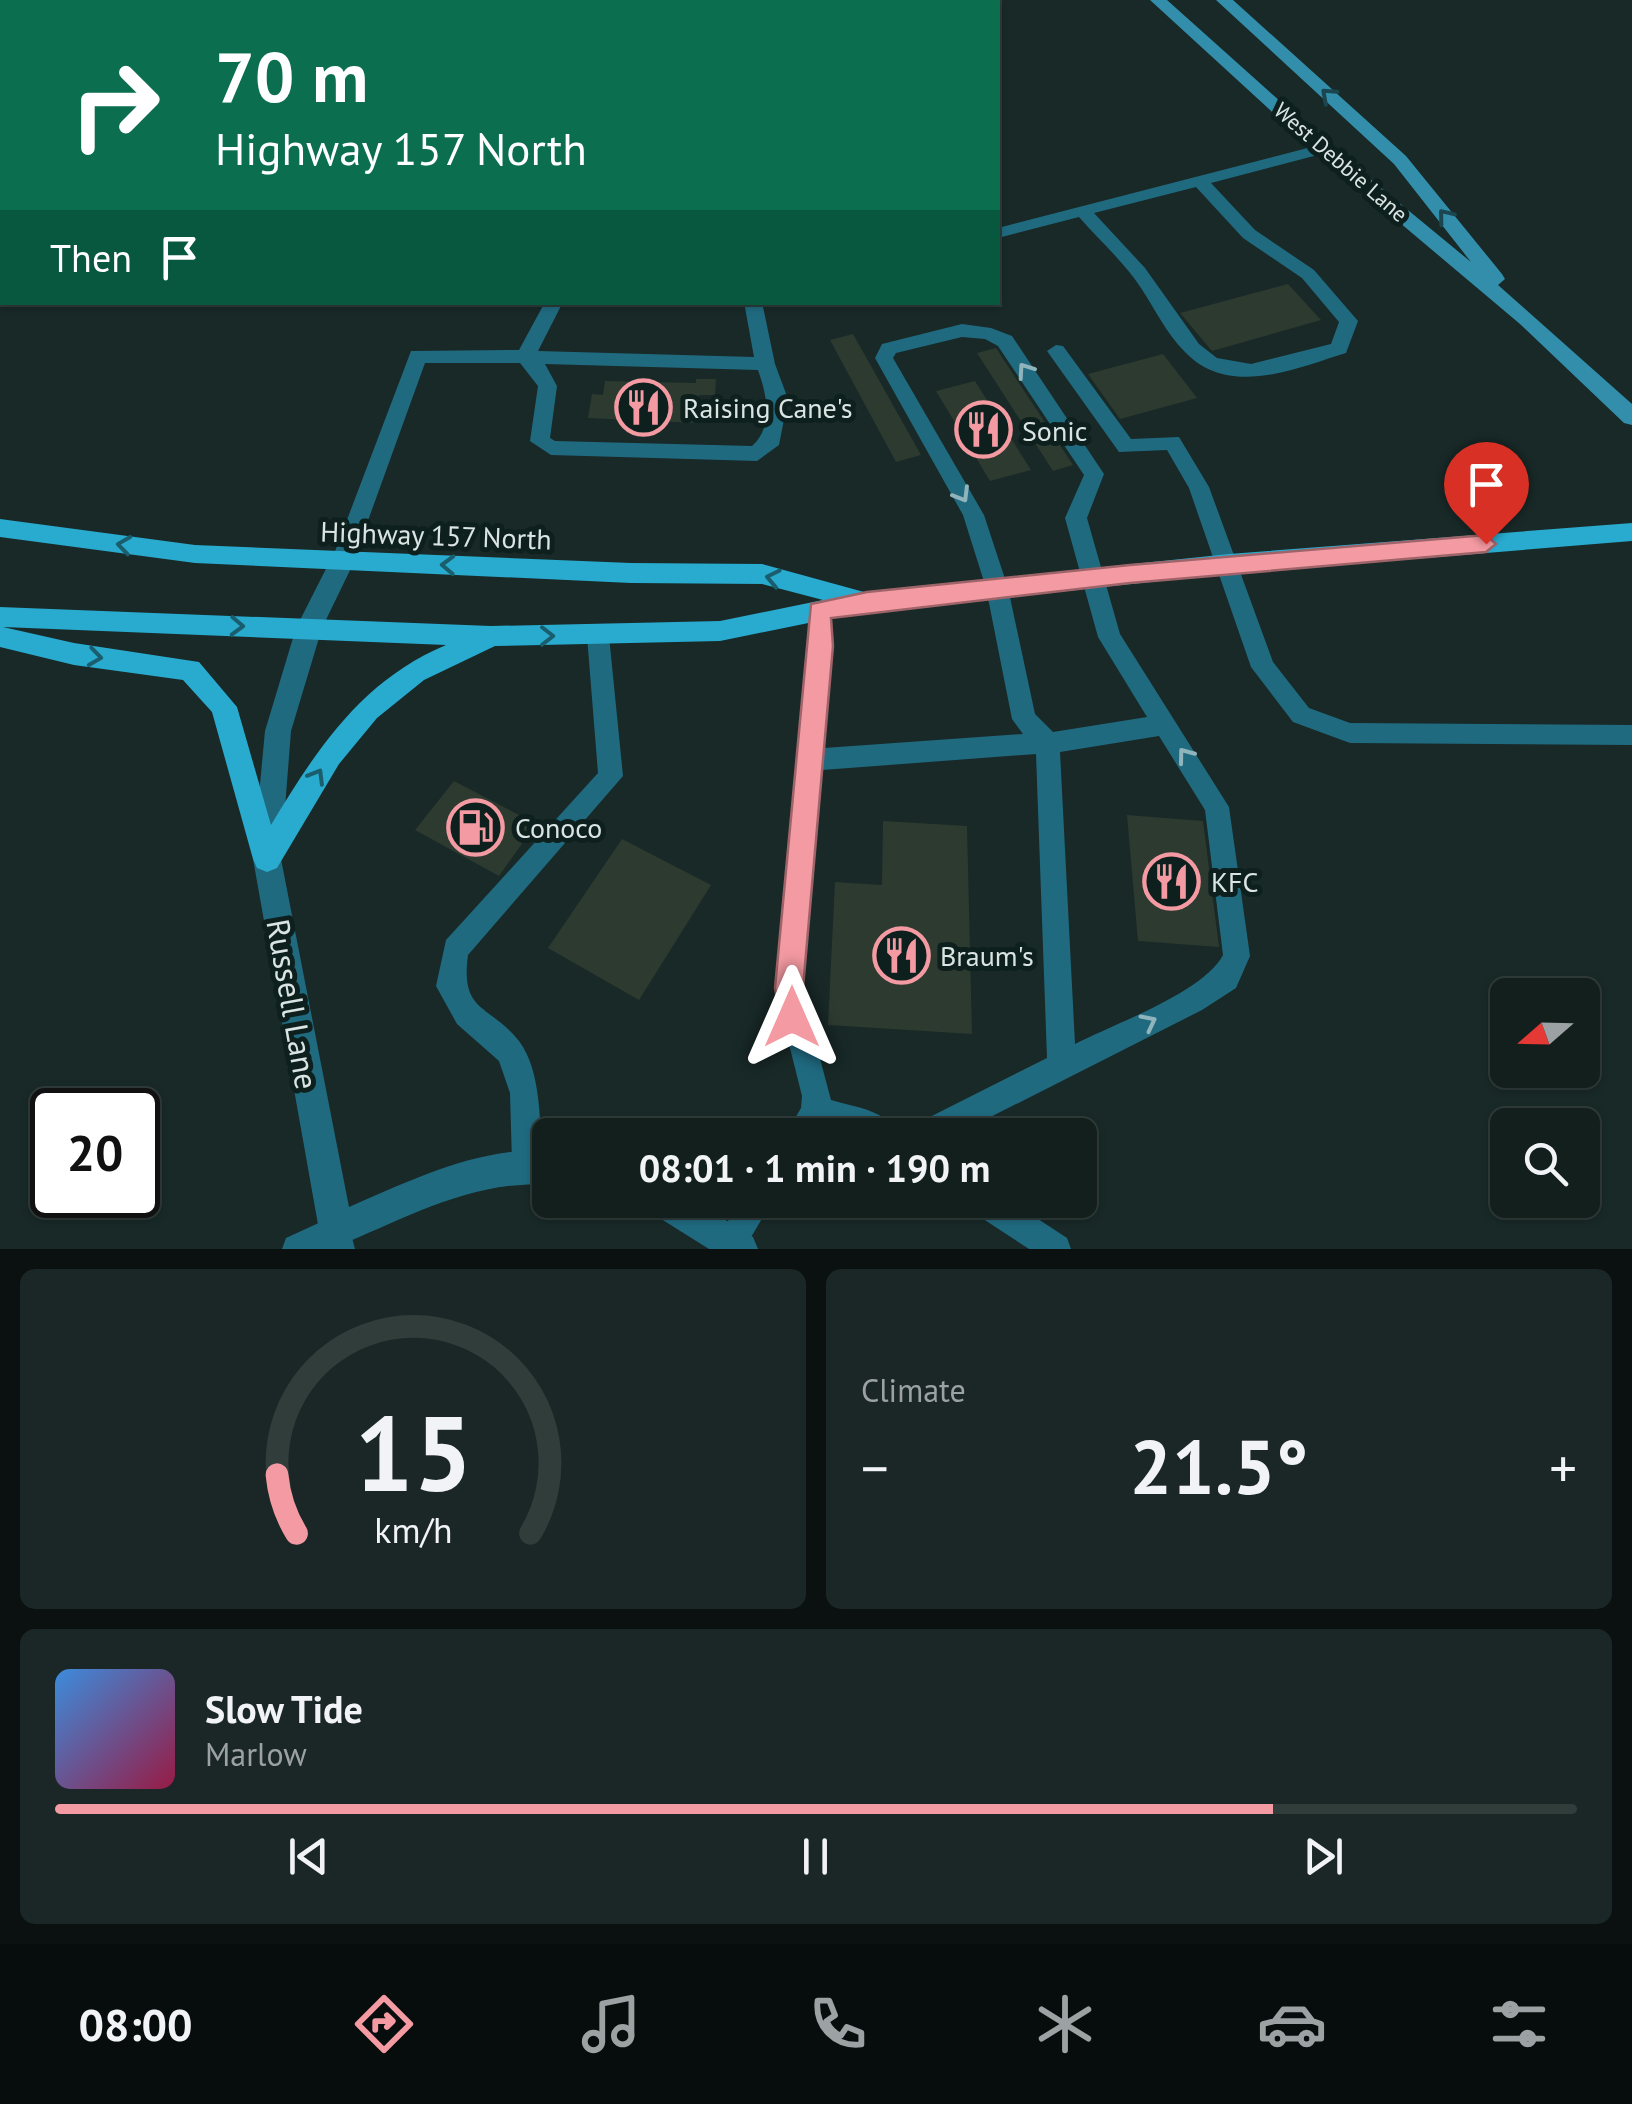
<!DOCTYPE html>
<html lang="en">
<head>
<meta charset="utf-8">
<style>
  :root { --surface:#121f1d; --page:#1b2726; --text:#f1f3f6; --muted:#9ca2a4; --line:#313d3b; --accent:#f49aa2 }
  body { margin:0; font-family:"PT Sans",sans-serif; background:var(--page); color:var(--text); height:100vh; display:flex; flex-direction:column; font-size:38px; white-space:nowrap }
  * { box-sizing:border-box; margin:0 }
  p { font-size:32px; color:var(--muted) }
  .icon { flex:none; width:55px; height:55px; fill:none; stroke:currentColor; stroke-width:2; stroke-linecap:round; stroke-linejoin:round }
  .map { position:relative; height:1249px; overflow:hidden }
  .sheet { display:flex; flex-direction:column; gap:20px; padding:20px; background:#0a1110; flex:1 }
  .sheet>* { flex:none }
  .hud { position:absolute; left:0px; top:0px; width:1000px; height:305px; box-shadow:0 2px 8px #0004,0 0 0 2px var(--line); background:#0b6e4f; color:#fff; overflow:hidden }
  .needle { width:65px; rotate:250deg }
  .fabs { position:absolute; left:1490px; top:978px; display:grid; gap:20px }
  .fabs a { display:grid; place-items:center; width:110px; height:110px; border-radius:15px; background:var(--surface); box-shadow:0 2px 8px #0004,0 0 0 2px var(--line); font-size:50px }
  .speed { position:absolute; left:30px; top:1088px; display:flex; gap:20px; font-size:50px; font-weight:700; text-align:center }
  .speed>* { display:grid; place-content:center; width:130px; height:130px; border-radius:50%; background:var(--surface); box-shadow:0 2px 8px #0004,0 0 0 2px var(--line); line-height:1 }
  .speed .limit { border:5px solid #111; border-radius:15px; background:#fff; color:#111 }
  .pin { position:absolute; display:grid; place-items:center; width:85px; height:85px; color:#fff; margin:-102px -42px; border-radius:50% 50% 50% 0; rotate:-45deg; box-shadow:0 0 10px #0007 }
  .pin .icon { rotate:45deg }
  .me { position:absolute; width:110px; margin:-55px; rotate:0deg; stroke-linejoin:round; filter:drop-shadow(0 0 8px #0008) }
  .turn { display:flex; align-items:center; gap:35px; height:210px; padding:0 50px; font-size:45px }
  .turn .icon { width:130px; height:130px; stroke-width:2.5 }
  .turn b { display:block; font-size:70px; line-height:85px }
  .then { display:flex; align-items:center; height:95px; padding:0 50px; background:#0003; gap:20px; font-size:38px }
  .big { font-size:75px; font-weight:700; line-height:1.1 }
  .sheet .widget { flex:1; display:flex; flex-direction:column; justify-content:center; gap:15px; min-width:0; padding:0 35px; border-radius:15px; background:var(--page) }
  .sheet .dial { align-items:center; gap:0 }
  .dial svg { height:260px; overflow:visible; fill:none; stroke:var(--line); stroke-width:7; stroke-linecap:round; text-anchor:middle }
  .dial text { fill:var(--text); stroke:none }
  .song { display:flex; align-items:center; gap:30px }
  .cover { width:120px; height:120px; border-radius:15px; background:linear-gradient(135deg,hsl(210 70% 55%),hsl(340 70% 35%)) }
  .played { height:10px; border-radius:5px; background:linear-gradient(90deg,var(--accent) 80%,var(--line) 80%) }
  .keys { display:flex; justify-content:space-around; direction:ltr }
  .heat { display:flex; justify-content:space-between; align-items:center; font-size:55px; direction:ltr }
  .sheet .tiles { flex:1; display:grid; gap:20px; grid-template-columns:1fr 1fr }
  .widget:last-child { grid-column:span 2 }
  .trip { position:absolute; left:532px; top:1118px; width:565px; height:100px; border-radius:15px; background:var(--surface); box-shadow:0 2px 8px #0004,0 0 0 2px var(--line); font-weight:700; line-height:100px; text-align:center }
  .menu { display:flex; height:160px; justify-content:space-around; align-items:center; background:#070c0c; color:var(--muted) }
  .menu .icon { width:70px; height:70px }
  .menu .active { color:var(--accent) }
  .menu b { font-size:45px; color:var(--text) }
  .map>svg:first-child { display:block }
</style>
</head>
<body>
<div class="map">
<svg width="1632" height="1249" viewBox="0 0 1632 1249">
  <rect width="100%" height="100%" fill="#182927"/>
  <g fill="#2d3a30">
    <polygon points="1288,284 1321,320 1212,351 1180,313"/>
    <polygon points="853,334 921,455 896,462 830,340"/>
    <polygon points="996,348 1073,465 1053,471 977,353"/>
    <polygon points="1163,354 1197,398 1120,419 1088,374"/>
    <polygon points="696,379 716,379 715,395 699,395 696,423 588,418 592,394 603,395 605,381 696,383"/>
    <polygon points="975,381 1031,470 990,481 936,391"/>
    <polygon points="454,781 536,824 499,876 415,830"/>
    <polygon points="1127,815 1203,821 1219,947 1138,941"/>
    <polygon points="883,821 967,826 972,1034 828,1025 835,882 882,885"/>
    <polygon points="622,839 711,885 639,1000 548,948"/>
  </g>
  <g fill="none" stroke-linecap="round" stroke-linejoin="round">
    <g fill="#206a80" fill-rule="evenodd">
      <polygon points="725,0 740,0 741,2 727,2"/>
      <path d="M 1323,144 L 1331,149 L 1329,152 L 1211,183 L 1255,230 L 1314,270 L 1358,321 L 1346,353 C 1294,369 1229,398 1185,352 C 1166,333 1155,309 1141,288 C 1124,262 1100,241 1079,217 L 998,238 L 998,228 ZM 1196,187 L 1243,238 L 1302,278 L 1339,322 L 1331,344 L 1251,364 L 1217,358 L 1199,344 L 1145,268 L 1094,213 Z"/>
      <path d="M 545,302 L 563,302 L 538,351 L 754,357 L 744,302 L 762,302 L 775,364 L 788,399 L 779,445 L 757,461 L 551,455 L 530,441 L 538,386 L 520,363 L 425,363 L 353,562 L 350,568 L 334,568 L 331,562 L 411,351 L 519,350 ZM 545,364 L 758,370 C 767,396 774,426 752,446 L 555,441 L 550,438 L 557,386 Z"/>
      <path d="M 962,324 L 991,328 L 1012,336 L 1104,474 L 1087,518 L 1120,634 L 1229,807 L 1250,956 L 1236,988 L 1202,1010 L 955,1135 L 909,1135 L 914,1125 L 1047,1058 L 1036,754 L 822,770 L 803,988 L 805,1002 L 831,1100 C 854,1107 888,1110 899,1135 L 852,1135 L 823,1127 L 818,1135 L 785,1135 L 801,1108 L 802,1096 L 775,988 L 811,646 L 808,611 L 811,605 L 827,605 L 833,646 L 824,748 L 1023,734 L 1012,719 L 986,588 L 963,515 L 875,358 L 882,344 ZM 962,337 L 985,339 L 998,346 L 1084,475 L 1065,518 L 1098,637 L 1147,717 L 1053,732 L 1035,714 L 1008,588 L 984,515 L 893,358 L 896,353 ZM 1159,736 L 1205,810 L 1223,955 C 1204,992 1114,1024 1075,1044 L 1060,752 Z"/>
      <polygon points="1056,345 1063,346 1131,439 1179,437 1209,487 1273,662 1309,708 1350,723 1632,725 1632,745 1350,743 1293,722 1251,667 1189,488 1167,450 1119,452 1047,351"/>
      <path d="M 598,627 L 606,629 L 609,636 L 623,776 L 468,955 C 460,1014 490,1004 519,1041 C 542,1071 540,1127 542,1163 L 538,1174 L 527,1178 L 516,1174 L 512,1163 L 510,1093 L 499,1061 L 457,1024 L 436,986 L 446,940 L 598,773 L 587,636 L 590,629 Z"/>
      <polygon points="740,1200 773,1200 744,1249 719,1249 716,1242"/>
      <polygon points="967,1200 1009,1200 1067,1238 1071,1249 1029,1249 971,1211"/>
      <polygon points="336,1215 347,1219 355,1249 282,1249 286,1238"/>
    </g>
    <g fill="#206a80" fill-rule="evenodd">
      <path d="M 342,553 L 354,562 L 322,628 L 291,731 L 281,859 L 349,1207 C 412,1180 480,1146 550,1151 L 550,1185 C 474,1179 404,1219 336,1247 L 324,1242 L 319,1230 L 253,859 L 265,731 L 296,628 L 333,555 Z"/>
      <polygon points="645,1200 693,1200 753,1237 758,1249 709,1249 650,1212"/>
    </g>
    <polygon fill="#328eaa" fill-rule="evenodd" points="1150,0 1167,0 1329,145 1471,262 1394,164 1216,0 1233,0 1406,156 1502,274 1505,279 1498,285 1632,404 1632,425 1624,423 1520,324 1317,153"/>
    <path fill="#29aacf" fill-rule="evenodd" d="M 0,519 L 195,545 L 631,563 L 762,564 L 864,592 L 1229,554 L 1632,523 L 1632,541 L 1229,574 L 867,611 L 720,641 L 495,646 L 424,680 L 377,718 L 339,764 L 277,868 L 267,872 L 257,868 L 253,859 L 212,712 L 183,680 L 74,665 L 0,647 L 0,607 L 491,626 L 720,621 L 823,600 L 762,584 L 631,583 L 195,563 L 0,537 ZM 3,627 L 446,645 C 362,680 316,750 271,825 L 237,707 L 199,662 L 74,643 Z"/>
  </g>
  <defs><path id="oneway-chevron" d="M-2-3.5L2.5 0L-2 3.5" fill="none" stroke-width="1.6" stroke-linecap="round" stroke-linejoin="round" transform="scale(2.5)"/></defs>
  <g stroke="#1b464f">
    <use href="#oneway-chevron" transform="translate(1328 95) rotate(-138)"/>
    <use href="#oneway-chevron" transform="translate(1445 216) rotate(-129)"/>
  </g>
  <g stroke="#90b4bb">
    <use href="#oneway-chevron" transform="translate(1025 370) rotate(-125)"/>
    <use href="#oneway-chevron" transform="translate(962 495) rotate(59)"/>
    <use href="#oneway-chevron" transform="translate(1185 755) rotate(-127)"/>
    <use href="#oneway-chevron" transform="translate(1149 1022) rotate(-27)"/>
  </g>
  <g stroke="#1a5e6e">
    <use href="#oneway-chevron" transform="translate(124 545) rotate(-172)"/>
    <use href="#oneway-chevron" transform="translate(448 565) rotate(-178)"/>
    <use href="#oneway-chevron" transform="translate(773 578) rotate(-168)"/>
    <use href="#oneway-chevron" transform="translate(237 626) rotate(2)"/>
    <use href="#oneway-chevron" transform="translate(547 636)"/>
    <use href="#oneway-chevron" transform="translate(95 657) rotate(8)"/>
    <use href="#oneway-chevron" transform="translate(317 776) rotate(-59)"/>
  </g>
  <polygon fill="#f49aa2" stroke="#9f6469" stroke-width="2.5" points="1486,535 1496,544 1486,552 1130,583 831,618 833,646 803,988 806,1017 802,1027 792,1031 782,1027 775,988 811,604 867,592 1130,565"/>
  <defs>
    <symbol id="restaurant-ring" viewBox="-11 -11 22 22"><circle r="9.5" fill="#0e201e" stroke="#f49aa2" stroke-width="1.5"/><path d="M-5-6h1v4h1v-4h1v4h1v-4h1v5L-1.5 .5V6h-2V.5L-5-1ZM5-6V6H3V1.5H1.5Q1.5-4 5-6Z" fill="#f49aa2"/></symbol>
    <symbol id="fuel-ring" viewBox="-11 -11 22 22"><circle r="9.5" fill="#0e201e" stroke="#f49aa2" stroke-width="1.5"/><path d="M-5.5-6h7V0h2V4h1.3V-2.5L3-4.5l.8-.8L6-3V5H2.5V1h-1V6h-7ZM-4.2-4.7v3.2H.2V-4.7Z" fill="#f49aa2"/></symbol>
  </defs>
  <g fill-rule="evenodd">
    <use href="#restaurant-ring" x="612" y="376" width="63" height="63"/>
    <use href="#restaurant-ring" x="952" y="398" width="63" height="63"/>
    <use href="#fuel-ring" x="444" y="796" width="63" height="63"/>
    <use href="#restaurant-ring" x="1140" y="850" width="63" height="63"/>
    <use href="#restaurant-ring" x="870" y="924" width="63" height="63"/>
  </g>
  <g text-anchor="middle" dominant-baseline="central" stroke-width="10" stroke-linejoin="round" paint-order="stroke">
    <g font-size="22" fill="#dae5e3" stroke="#0e201e">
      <text transform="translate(1341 162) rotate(41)">West Debbie Lane</text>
    </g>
    <g font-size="28" fill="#dae5e3" stroke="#0e201e" text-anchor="start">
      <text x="683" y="407">Raising Cane's</text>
      <text x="1022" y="430">Sonic</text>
      <text x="515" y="827">Conoco</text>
      <text x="1211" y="881">KFC</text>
      <text x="940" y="955">Braum's</text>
    </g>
    <g font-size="28" fill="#dae5e3" stroke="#0e201e">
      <text transform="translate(436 535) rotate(2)">Highway 157 North</text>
    </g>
    <g font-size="32" fill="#dae5e3" stroke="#0e201e">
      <text transform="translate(293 1004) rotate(80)">Russell Lane</text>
    </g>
  </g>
</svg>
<div class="fabs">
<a><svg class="needle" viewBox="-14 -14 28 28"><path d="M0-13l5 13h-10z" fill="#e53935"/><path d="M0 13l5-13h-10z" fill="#9ca2a4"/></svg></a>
<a><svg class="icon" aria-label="search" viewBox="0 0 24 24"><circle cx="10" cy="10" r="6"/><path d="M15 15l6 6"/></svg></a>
</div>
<div class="speed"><div class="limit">20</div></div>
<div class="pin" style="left:1486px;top:544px;background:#d93025"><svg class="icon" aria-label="arrive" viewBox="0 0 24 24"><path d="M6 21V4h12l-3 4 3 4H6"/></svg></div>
<svg class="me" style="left:792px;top:1017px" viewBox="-20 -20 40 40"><path d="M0-17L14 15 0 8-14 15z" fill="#f49aa2" stroke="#fff" stroke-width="4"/></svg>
<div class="trip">08:01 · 1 min · 190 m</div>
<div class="hud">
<div class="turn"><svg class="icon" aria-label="right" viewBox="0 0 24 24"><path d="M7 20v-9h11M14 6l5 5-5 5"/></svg><div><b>70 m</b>Highway 157 North</div></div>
<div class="then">Then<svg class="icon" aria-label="arrive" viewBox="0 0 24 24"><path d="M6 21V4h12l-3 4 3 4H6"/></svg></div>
</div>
</div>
<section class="sheet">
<div class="tiles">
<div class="widget dial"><svg viewBox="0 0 100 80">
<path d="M14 69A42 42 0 1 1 86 69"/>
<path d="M14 69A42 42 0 0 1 8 51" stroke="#f49aa2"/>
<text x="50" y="56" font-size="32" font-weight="700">15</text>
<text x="50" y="72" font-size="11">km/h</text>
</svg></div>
<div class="widget"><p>Climate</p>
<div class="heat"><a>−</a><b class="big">21.5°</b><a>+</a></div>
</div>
<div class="widget">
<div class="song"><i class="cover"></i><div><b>Slow Tide</b><p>Marlow</p></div></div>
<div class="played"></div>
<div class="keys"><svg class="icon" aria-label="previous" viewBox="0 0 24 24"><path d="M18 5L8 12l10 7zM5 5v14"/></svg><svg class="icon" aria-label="pause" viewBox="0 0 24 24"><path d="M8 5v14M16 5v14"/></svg><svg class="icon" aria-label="next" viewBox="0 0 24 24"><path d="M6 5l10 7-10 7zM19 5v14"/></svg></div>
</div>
</div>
</section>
<nav class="menu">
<b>08:00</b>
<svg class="icon active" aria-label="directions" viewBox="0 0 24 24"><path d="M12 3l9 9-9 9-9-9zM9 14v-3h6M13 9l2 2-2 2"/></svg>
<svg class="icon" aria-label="music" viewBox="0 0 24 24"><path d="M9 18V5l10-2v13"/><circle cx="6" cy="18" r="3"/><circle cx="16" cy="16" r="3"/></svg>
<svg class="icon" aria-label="phone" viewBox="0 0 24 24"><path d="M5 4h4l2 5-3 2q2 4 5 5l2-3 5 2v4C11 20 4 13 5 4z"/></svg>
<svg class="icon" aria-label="climate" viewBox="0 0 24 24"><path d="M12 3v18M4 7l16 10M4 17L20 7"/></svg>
<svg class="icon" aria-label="car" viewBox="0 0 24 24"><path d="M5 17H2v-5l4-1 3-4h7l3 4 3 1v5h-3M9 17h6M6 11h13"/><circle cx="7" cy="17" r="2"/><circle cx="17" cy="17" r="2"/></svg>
<svg class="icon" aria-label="filters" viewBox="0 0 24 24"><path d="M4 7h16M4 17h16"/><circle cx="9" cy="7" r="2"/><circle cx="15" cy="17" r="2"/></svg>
</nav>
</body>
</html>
